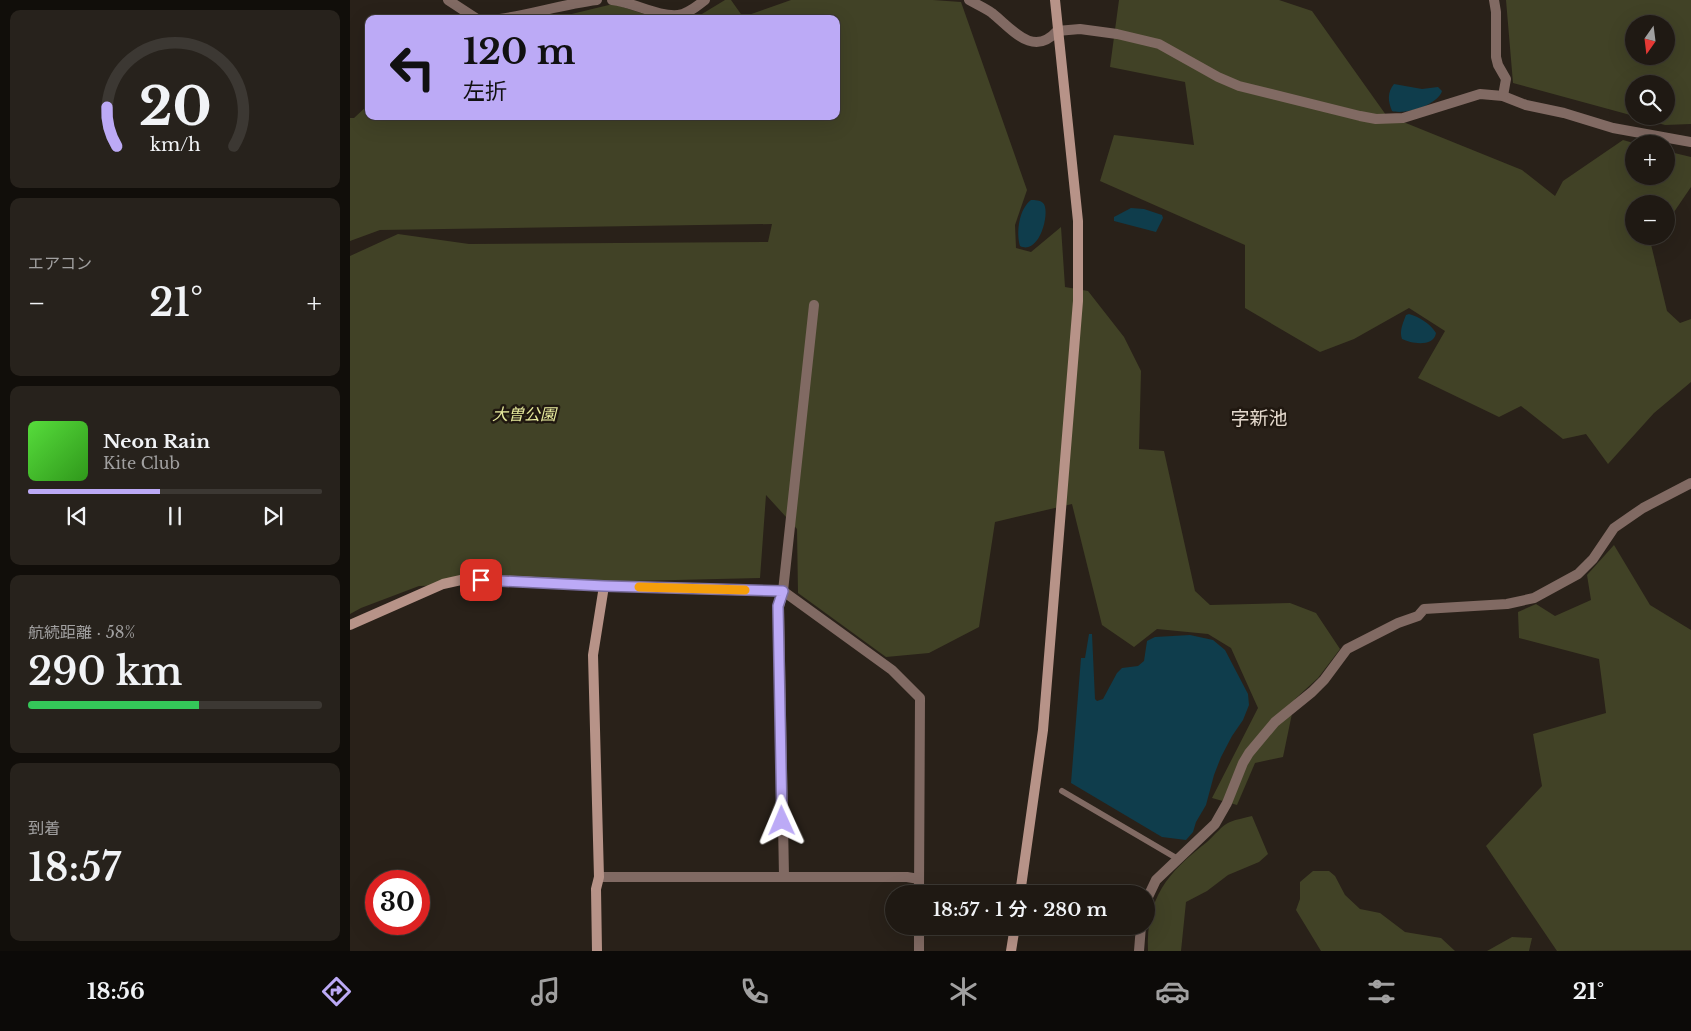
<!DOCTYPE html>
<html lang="ja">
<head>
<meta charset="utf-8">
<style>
  :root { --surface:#1f1913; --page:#27221c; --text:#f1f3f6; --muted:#a1a0a0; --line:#3c3833; --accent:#bcaaf6 }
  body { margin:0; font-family:"Libre Baskerville","Noto Sans JP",serif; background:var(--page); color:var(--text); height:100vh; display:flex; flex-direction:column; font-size:19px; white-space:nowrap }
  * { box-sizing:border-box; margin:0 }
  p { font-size:16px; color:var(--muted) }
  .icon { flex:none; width:28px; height:28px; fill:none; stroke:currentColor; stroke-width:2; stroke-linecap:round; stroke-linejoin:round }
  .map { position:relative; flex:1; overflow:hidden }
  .panel { display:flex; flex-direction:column; gap:10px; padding:10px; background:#110e0a; width:350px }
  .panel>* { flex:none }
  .guide { position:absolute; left:15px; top:15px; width:475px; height:105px; border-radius:10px; box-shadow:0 5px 20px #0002,0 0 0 1px var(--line); background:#bcaaf6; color:#111; overflow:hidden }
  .needle { width:32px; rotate:194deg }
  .fabs { position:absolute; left:1275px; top:15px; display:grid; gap:10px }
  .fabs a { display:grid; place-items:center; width:50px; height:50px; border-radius:50%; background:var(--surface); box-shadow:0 5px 20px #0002,0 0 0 1px var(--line); font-size:25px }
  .speed { position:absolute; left:15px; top:870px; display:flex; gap:10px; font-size:25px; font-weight:700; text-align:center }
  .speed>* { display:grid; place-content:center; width:65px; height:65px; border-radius:50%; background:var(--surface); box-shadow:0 5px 20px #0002,0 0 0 1px var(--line); line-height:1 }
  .speed .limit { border:8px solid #d22; background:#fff; color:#111 }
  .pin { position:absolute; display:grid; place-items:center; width:42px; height:42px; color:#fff; margin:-21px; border-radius:10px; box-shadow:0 2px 8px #0006 }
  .me { position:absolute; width:55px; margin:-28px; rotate:359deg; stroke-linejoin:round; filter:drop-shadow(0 0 4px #0008) }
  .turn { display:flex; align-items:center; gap:18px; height:105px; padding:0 15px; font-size:22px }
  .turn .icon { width:65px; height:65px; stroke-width:2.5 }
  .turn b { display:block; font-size:35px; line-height:42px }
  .big { font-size:38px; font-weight:600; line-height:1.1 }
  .panel .widget { flex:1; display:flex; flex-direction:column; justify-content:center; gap:8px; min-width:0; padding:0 18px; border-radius:10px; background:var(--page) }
  .panel .dial { align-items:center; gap:0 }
  .dial svg { height:130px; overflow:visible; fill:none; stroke:var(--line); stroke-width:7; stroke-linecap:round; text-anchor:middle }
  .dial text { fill:var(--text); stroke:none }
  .song { display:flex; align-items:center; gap:15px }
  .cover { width:60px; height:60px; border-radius:8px; background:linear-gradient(135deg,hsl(110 70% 55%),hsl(110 70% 35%)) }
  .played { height:5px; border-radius:2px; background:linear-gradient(90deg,var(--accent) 45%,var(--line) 45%) }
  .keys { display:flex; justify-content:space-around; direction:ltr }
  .heat { display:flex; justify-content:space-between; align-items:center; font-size:28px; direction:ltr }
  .charge { height:8px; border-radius:4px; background:linear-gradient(90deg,#34c759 58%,var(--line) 0) }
  .trip { position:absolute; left:535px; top:885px; width:270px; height:50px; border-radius:25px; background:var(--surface); box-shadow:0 5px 20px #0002,0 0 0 1px var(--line); font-weight:600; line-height:50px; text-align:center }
  .dock { display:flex; height:80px; justify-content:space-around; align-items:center; background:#0c0a08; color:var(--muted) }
  .dock .icon { width:35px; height:35px }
  .dock .selected { color:var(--accent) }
  .dock b { font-size:22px; color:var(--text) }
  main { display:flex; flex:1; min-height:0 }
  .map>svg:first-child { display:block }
</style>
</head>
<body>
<main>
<section class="panel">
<div class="widget dial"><svg viewBox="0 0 100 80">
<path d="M14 69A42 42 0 1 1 86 69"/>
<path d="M14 69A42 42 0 0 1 8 45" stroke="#bcaaf6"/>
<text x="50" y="56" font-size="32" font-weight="700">20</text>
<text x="50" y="72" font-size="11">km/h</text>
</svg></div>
<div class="widget"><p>エアコン</p>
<div class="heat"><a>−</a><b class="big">21°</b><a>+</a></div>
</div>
<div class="widget">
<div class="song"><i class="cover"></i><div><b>Neon Rain</b><p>Kite Club</p></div></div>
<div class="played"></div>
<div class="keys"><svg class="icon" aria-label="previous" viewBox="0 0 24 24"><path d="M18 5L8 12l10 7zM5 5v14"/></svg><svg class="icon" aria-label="pause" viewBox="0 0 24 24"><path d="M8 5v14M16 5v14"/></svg><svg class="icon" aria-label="next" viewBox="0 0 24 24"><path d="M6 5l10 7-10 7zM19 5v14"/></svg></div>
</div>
<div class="widget"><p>航続距離 · 58%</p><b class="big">290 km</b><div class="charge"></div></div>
<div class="widget"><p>到着</p><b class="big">18:57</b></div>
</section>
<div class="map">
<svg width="1341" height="951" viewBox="0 0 1341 951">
  <rect width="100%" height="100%" fill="#292119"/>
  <g fill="#414226" fill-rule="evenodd">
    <polygon points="375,0 381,0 393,17 441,0 583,0 611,2 677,190 665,225 666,248 681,252 711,227 715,287 738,291 774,337 791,371 789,449 814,451 845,591 860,605 940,603 966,613 990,649 968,678 945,699 933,757 905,763 887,805 862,798 908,708 881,648 858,634 807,629 784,647 752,625 722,504 645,522 629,627 579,653 536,657 448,593 447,529 416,495 410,578 69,586 11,608 0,614 0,256 48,234 119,244 418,242 422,224 30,230 0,241 0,118 4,118 19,104 19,116 486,116 486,19 314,19 347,17"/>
    <polygon points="769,0 929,0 962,11 1036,115 1172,170 1205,196 1213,181 1273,140 1287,144 1284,144 1284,176 1316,176 1316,151 1341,157 1341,187 1324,212 1316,219 1316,204 1284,204 1284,236 1299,236 1317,311 1330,323 1341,319 1341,382 1304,413 1258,464 1236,434 1213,439 1171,406 1149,417 1068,378 1095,331 1059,308 1004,339 970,352 895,308 895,245 750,181 764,135 844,145 835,82 760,67"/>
    <path d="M 1156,0 L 1341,0 L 1341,124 L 1315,125 L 1284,116 L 1316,116 L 1316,84 L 1284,84 L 1284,116 L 1163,83 ZM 1284,24 L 1316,24 L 1316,56 L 1284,56 Z"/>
    <polygon points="263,4 310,19 201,19"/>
    <polygon points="1264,545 1300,605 1341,630 1341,950 1207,951 1136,846 1192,786 1183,734 1256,713 1249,659 1169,638 1168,612 1186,604 1205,616 1241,600 1237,575"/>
    <path d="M 902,816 L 918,854 L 909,862 L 878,875 L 857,891 L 836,902 L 831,951 L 798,951 C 796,898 817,873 857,842 C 864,836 872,825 880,822 C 887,819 895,818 902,816 Z"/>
    <polygon points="963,871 979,871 985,876 995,895 1010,909 1030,913 1055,932 1091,938 1105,951 971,951 946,910 950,899 950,882"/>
    <polygon points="1162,937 1182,938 1179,951 1137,951"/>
  </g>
  <g fill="#0f3d4c">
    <path d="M 1044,84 L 1072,89 L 1088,87 L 1092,91 C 1088,105 1055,115 1042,111 C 1038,101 1037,93 1044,84 Z"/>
    <path d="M 681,200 C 685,200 690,200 693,203 C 701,210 690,256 670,246 C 666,232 669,209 681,200 Z"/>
    <polygon points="781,208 794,209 812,215 813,218 806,232 764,221 764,217"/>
    <path d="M 1059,314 C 1069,317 1080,323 1086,333 C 1084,347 1062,344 1052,339 C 1049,331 1053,323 1056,315 Z"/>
    <polygon points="739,634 742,634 745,699 747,701 753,699 767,673 772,668 788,666 794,661 797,641 805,637 840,635 863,640 875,650 898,694 899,705 893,720 882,736 871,757 864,775 856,805 846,822 843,832 836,840 812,837 721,783 731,658 735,658"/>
  </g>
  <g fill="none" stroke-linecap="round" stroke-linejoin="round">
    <polyline stroke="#816a63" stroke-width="6" points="712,791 828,859"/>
    <g stroke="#816a63" stroke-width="10">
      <polyline points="98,0 127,19"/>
      <path d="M 262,0 C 283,2 308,17 328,15 C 338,14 347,6 355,0"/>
      <path d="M 619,0 C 626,4 635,8 642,13 C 662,29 683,58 707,31 L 730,29 L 767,34 L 809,44 L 868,77 L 889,86 L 1010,116 L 1026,119 L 1053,118 L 1130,94 L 1153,96 L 1176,105 L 1214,113 L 1263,128 L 1341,142"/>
      <polyline points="1144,0 1146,12 1146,57 1148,65 1156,79 1153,96"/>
      <path d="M 150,19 C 183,14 214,4 247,0"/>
      <polyline points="433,591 542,670 570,698 569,894"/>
      <polyline points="434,876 429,607 433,591 464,305"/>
      <polyline points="249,877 557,877 569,879"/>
      <polyline points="796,901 806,880 865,824 877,803 893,763 899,753 925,722 962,692 974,680 997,649 1048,623 1068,616 1074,609 1157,604 1184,598 1228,574 1243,559 1264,528 1293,508 1341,483"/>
      <polyline points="569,951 569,926"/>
      <polyline points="789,951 791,926"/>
    </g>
    <g stroke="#b79388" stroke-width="10">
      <polyline points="0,625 93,584 111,580 168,581 254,586 433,591"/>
      <polyline points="670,894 693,730 728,301 728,221 705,0"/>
      <polyline points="247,951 246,889 249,877 243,655 254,586"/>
      <polyline points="661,951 665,926"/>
    </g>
  </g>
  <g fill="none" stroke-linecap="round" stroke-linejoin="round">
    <defs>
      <polyline id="route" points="131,580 254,586 433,591 428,606 432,821"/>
    </defs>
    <use href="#route" stroke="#7a6ea0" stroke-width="12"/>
    <use href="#route" stroke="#bcaaf6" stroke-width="9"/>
    <polyline stroke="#f59e0b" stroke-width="9" points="289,587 395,590"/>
  </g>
  <g text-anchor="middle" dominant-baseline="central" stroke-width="5" stroke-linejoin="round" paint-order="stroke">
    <g font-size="16" font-style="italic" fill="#e7ea9d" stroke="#201810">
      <text x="174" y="414">大曽公園</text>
    </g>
    <g font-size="19" fill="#e4d9cd" stroke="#201810">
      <text x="909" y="418">字新池</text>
    </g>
  </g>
</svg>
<div class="fabs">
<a><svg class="needle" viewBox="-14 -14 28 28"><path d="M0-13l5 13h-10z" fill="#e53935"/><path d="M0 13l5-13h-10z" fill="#a1a0a0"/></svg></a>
<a><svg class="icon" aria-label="search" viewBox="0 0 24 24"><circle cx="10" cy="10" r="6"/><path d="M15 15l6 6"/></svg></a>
<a>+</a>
<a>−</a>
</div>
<div class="speed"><div class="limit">30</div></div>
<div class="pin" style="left:131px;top:580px;background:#d93025"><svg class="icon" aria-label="arrive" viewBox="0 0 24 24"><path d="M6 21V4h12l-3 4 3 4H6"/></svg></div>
<svg class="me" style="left:432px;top:821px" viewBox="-20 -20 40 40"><path d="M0-17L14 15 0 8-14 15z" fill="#bcaaf6" stroke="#fff" stroke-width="4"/></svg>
<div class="trip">18:57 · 1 分 · 280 m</div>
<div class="guide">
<div class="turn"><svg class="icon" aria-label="left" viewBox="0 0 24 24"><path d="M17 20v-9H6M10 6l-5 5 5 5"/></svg><div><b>120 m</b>左折</div></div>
</div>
</div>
</main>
<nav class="dock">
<b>18:56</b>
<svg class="icon selected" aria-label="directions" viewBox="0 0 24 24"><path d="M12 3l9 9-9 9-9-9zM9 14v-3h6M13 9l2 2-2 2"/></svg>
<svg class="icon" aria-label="music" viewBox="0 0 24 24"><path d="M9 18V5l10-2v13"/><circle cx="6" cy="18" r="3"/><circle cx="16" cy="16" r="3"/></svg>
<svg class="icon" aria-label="phone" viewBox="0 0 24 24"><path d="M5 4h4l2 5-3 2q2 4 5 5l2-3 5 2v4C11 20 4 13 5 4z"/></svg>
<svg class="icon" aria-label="climate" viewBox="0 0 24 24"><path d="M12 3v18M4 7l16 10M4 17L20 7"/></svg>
<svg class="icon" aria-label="car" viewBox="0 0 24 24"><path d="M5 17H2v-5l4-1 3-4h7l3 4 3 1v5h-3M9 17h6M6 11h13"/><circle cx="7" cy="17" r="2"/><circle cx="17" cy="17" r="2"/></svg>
<svg class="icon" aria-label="filters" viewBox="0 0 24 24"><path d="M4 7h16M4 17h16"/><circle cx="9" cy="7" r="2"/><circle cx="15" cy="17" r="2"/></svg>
<b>21°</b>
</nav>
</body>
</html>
